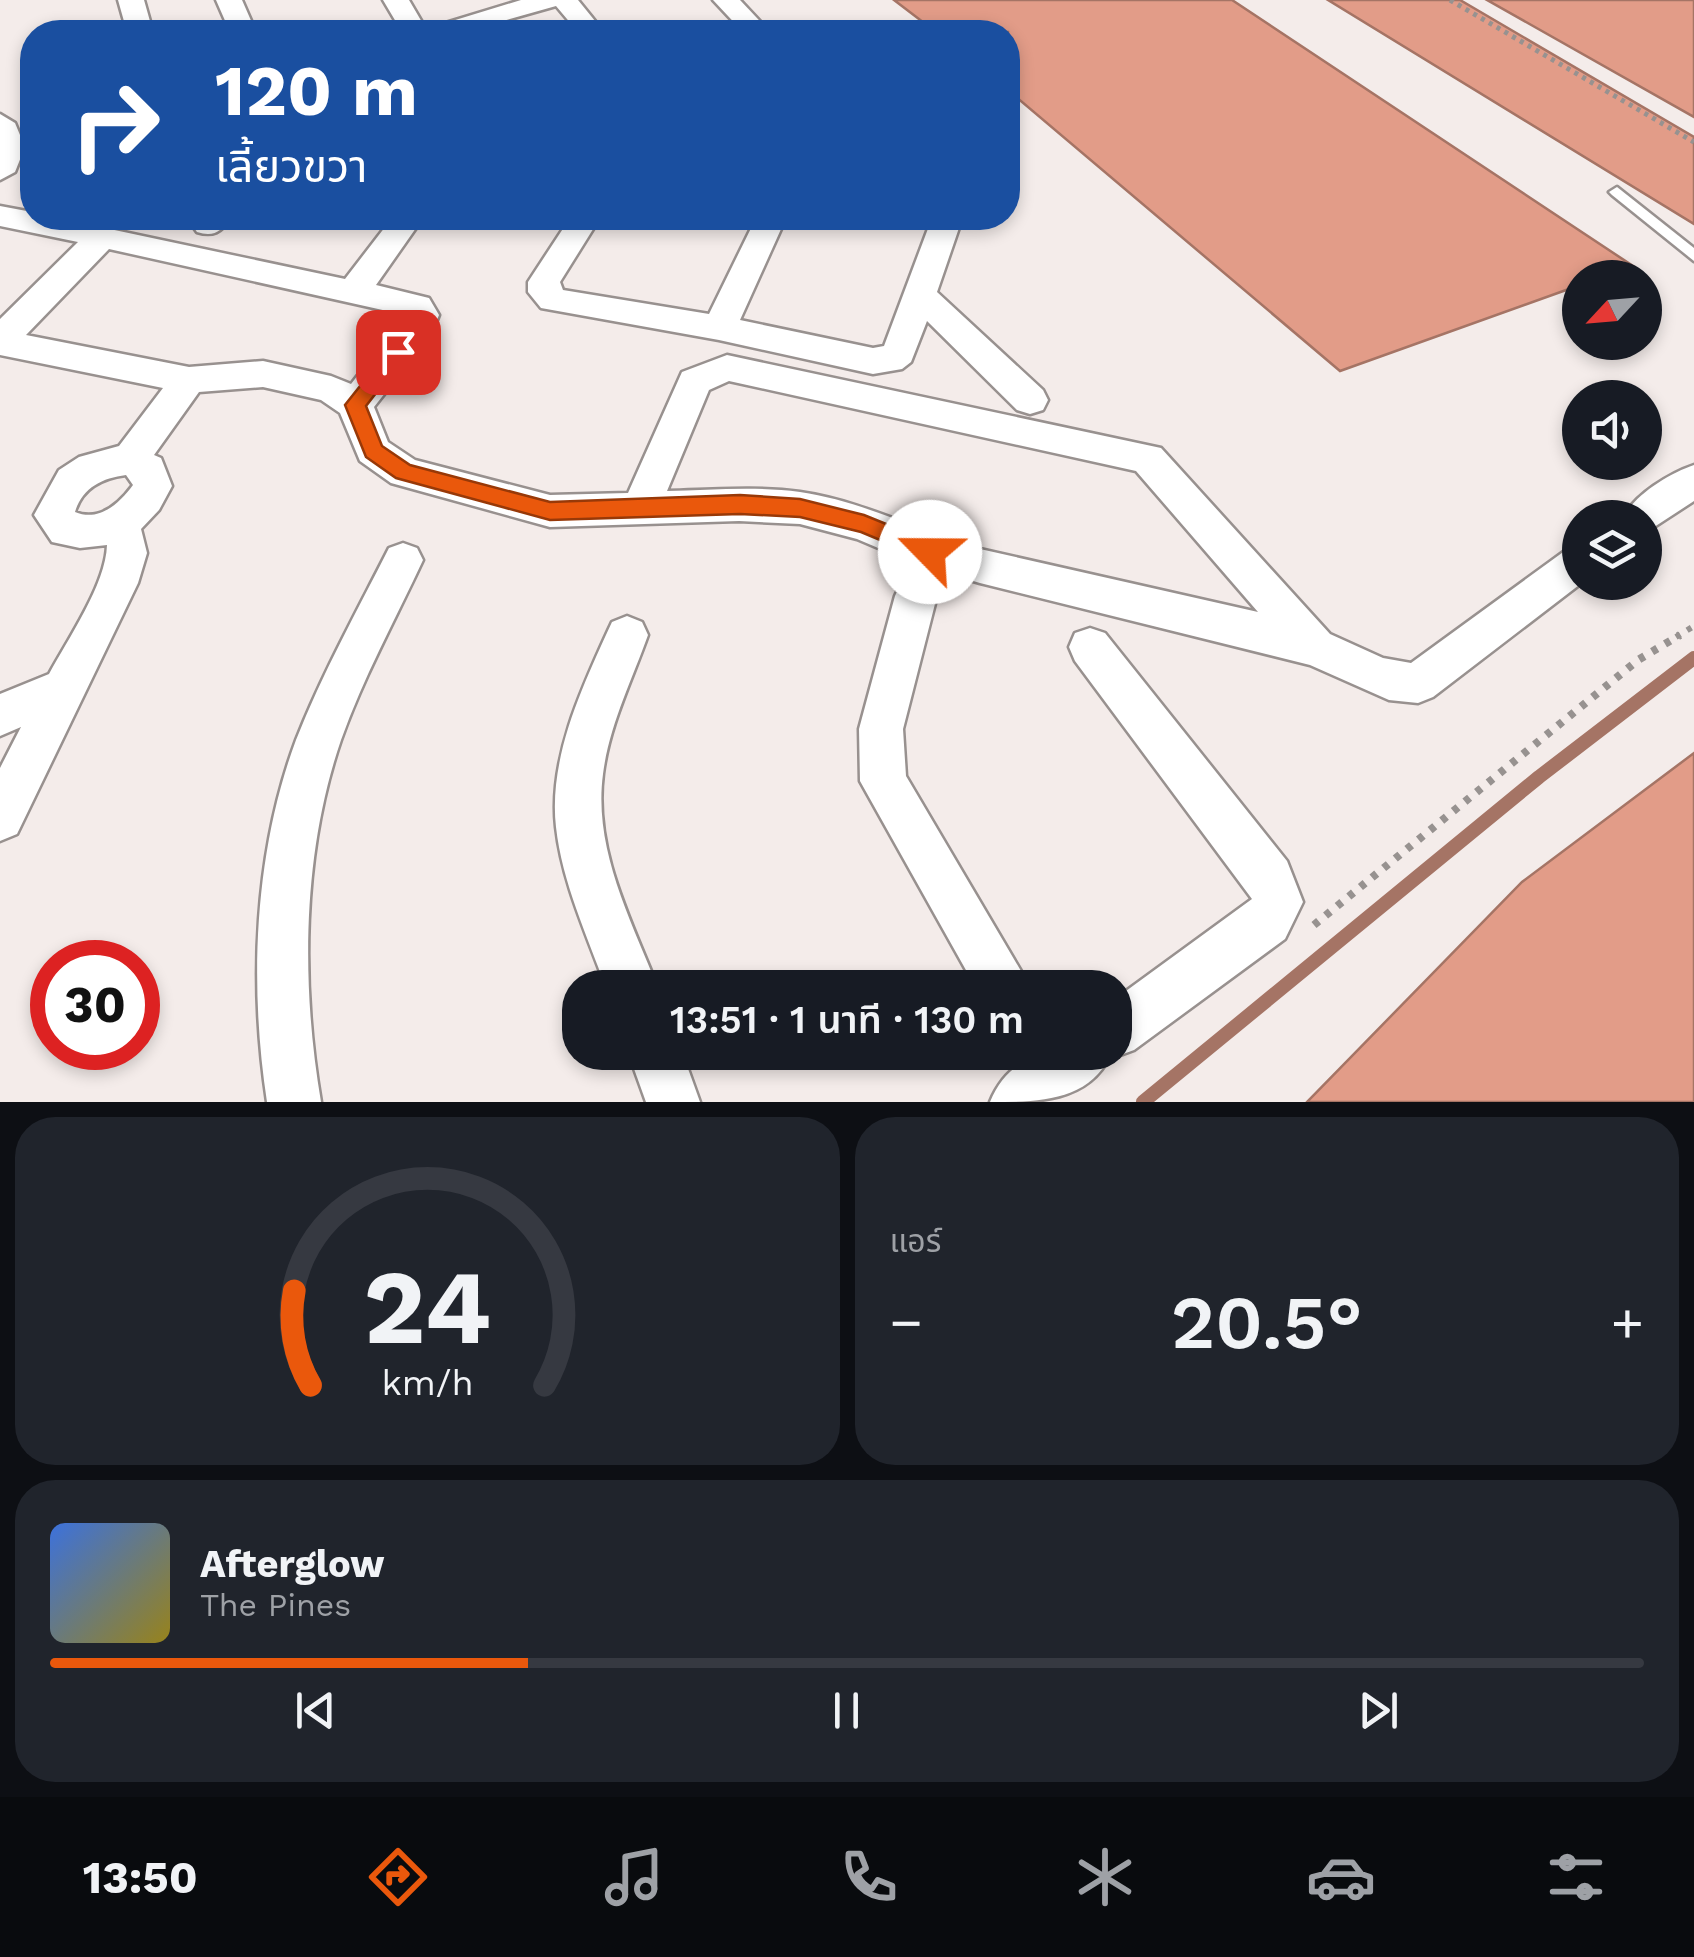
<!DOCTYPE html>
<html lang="th">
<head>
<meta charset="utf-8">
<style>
  :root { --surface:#171b24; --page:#20242c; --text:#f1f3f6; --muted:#9ea1a6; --line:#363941; --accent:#ea580c }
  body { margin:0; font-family:"Work Sans","Noto Sans Thai",sans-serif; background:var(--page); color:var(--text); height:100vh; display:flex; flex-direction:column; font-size:38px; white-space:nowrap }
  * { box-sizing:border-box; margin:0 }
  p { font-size:32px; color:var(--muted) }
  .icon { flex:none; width:55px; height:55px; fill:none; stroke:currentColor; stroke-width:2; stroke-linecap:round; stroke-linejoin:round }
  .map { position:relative; height:1102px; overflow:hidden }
  .sheet { display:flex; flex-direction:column; gap:15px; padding:15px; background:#0d0f14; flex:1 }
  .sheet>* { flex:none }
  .top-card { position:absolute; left:20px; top:20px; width:1000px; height:210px; border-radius:40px; box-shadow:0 5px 15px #0003; background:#1a4fa0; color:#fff; overflow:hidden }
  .needle { width:65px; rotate:244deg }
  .fabs { position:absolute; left:1562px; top:260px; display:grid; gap:20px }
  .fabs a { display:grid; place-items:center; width:100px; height:100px; border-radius:50%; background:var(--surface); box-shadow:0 5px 15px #0003; font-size:50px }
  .speed { position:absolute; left:30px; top:940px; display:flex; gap:20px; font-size:50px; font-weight:700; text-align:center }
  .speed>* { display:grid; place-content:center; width:130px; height:130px; border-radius:50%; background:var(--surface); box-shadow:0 5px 15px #0003; line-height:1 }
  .speed .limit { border:15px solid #d22; background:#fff; color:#111 }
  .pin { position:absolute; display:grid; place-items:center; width:85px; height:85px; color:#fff; margin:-42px; border-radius:20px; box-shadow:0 5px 15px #0006 }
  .me { position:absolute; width:110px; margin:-55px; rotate:293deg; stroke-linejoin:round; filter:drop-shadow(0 0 8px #0008) }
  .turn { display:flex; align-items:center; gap:35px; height:210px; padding:0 30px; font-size:45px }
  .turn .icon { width:130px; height:130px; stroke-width:2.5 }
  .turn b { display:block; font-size:70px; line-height:85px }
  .big { font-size:75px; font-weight:600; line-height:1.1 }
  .sheet .tile { flex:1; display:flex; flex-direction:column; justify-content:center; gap:15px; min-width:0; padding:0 35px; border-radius:40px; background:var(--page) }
  .sheet .dial { align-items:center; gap:0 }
  .dial svg { height:260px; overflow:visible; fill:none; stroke:var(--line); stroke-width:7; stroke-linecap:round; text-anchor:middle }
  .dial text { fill:var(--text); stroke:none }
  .song { display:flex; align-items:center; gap:30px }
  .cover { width:120px; height:120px; border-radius:15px; background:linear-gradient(135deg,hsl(220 70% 55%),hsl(50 70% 35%)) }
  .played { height:10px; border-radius:5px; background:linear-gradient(90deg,var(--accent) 30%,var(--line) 30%) }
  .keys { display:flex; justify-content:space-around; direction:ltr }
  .heat { display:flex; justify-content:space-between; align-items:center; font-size:55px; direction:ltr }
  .sheet .tiles { flex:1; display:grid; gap:15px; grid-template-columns:1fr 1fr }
  .tile:last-child { grid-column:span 2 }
  .trip { position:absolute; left:562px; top:970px; width:570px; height:100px; border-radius:40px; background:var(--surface); box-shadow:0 5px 15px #0003; font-weight:600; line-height:100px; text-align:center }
  .tabs { display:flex; height:160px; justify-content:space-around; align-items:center; background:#090b0e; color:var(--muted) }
  .tabs .icon { width:70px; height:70px }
  .tabs .selected { color:var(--accent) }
  .tabs b { font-size:45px; color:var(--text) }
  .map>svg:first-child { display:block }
</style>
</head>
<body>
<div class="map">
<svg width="1694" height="1102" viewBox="0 0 1694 1102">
  <rect width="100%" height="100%" fill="#f4ecea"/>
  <g fill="#e29c88" stroke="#a57465" stroke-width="2.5">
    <polygon points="894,0 1232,0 1633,266 1602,277 1580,278 1580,285 1340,371 1008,90 1008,32 936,32"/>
    <polygon points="1328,0 1460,0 1694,137 1694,224"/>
    <polygon points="1487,0 1694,0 1694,117"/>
    <polygon points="1694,753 1694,1102 1307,1102 1522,882"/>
  </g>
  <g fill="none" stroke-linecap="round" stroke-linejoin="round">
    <polyline stroke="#a57465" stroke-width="14" points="1143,1102 1539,777 1694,658"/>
    <defs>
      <polygon id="service" points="1617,187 1694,248 1694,261 1612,195 1609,192"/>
      <g id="minor">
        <polygon points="118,0 144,0 153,32 127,32"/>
        <polygon points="216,0 242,0 256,32 230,32"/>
        <polygon points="383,0 409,0 426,29 521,0 578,0 604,32 578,32 556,6 464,32 402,32"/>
        <polygon points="713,0 740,0 770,32 743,32"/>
        <polygon points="0,114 15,123 25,147 15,172 0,180"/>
        <path d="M 0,206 L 32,212 L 32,218 L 58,218 L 345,279 L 392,218 L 423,218 L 376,285 L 429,298 L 439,315 L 431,335 L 374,407 L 388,442 L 415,460 L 550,495 L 628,493 L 682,372 L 727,355 L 1161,448 L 1330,634 L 1383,658 L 1411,663 L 1566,550 L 1580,545 L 1580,582 L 1583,582 L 1433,697 L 1418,703 L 1389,700 L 1310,665 L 980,583 L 916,564 L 857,539 L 800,524 L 739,521 L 550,527 L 391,483 L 360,461 L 340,413 L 321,400 L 263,387 L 199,392 L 154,455 L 161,458 L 172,486 L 159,510 L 141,529 L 147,553 L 138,583 L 17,834 L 0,841 L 0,768 L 21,727 L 0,736 L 0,694 L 49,674 C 68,639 106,584 107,545 L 80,548 L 52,542 L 34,515 L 59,470 L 79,457 L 119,446 L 163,388 L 0,355 L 0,319 L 78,242 L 0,226 ZM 109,249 L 405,315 L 351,384 L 331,376 L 263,361 L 189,367 L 26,335 ZM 729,381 L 1136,471 L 1258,612 L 980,549 C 920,532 863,501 800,492 C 757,486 711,490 667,491 L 709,390 ZM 126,475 L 133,485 C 119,504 99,522 75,512 C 82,488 102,478 126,475 Z"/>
        <path d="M 197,218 L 230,218 C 222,232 213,237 197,232 L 192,225 Z"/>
        <polygon points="570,218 600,218 560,282 563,290 709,314 756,218 786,218 740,320 873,348 884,346 932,218 958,218 961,222 937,292 1043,390 1048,400 1043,410 1030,414 1017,410 927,321 911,362 902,369 873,374 719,340 541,308 528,292 528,282"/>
        <path d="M 1694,465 L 1694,501 L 1645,533 L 1645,518 L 1623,518 C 1634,495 1670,473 1694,465 Z"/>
        <path d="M 403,543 L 417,548 L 423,560 C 395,620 363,678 341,740 C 302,853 301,985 321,1102 L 267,1102 C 249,984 254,853 296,740 C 322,674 357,611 389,548 Z"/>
        <polygon points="916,578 931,583 937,596 903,729 906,776 1031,988 976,988 860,781 859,729 895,596 901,583"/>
        <path d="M 627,616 L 642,622 L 648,635 C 632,680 609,726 603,774 C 593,849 631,920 658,988 L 606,988 C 587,935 562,882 556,827 C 548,757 584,683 612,622 Z"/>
        <path d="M 1090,628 L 1105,633 L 1287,861 L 1303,902 L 1285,939 L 1134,1050 L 1115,1057 L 1110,1056 C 1088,1102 1037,1102 990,1102 C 1014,1044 1063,1052 1115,1052 L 1115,999 L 1252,899 L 1075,661 L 1069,647 L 1075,633 Z"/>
        <polygon points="628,1052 682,1052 700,1102 646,1102"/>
      </g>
    </defs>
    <use href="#service" stroke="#98918f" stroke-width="5"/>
    <use href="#minor" stroke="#98918f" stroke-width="5"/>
    <polyline stroke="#979290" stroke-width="5" stroke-dasharray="4 5" stroke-linecap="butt" points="1450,0 1694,142"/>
    <polyline stroke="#979290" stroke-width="6" stroke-dasharray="5 8" stroke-linecap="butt" points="1676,637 1694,626"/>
    <polyline stroke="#979290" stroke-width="8" stroke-dasharray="6 9" stroke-linecap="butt" points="1314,925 1638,660 1680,635"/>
    <use href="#service" fill="#fff" fill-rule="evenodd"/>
    <use href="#minor" fill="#fff" fill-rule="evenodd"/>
  </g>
  <polygon fill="#ea580c" stroke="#983908" stroke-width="2.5" points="398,345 408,352 366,406 382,446 410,465 550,502 740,495 800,499 864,515 938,545 942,552 938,558 930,561 861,532 800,517 740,514 550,520 396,478 366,457 345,405 391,347"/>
</svg>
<div class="fabs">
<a><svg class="needle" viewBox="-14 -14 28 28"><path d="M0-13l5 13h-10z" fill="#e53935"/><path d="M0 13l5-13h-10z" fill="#9ea1a6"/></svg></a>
<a><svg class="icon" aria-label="sound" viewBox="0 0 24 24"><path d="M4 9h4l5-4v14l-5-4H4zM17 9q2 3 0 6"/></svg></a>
<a><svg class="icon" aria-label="layers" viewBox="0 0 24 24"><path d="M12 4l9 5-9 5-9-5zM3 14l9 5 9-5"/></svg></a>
</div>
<div class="speed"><div class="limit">30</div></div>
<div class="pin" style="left:398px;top:352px;background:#d93025"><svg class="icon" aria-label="arrive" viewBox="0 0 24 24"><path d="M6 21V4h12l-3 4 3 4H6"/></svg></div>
<svg class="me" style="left:930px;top:552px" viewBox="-20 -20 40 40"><circle r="19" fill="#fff"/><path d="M0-13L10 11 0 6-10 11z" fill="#ea580c"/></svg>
<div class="trip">13:51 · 1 นาที · 130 m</div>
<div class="top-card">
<div class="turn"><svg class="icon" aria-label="right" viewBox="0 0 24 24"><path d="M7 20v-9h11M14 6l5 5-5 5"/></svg><div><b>120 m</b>เลี้ยวขวา</div></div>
</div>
</div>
<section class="sheet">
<div class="tiles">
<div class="tile dial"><svg viewBox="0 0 100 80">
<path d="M14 69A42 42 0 1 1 86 69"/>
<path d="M14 69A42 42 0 0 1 9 40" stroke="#ea580c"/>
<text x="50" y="56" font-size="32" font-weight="700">24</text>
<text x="50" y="72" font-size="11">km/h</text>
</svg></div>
<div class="tile"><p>แอร์</p>
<div class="heat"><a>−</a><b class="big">20.5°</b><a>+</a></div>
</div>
<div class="tile">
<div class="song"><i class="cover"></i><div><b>Afterglow</b><p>The Pines</p></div></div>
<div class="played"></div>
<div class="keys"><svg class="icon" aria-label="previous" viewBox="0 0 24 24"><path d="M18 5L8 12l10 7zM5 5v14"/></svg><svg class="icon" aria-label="pause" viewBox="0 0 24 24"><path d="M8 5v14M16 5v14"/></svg><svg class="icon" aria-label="next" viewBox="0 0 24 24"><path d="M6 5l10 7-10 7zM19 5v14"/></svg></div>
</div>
</div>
</section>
<nav class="tabs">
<b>13:50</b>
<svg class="icon selected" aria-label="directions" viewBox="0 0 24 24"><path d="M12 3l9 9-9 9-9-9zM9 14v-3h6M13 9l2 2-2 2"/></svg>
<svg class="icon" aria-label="music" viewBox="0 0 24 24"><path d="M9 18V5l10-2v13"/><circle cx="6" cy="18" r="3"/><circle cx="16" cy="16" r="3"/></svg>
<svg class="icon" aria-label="phone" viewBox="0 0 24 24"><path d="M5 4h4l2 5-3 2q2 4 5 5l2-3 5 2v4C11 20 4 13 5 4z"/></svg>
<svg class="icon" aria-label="climate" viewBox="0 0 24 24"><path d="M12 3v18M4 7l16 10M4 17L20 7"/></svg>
<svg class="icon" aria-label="car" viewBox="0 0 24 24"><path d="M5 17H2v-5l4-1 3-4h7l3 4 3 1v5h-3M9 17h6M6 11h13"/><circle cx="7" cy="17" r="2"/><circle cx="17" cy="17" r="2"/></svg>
<svg class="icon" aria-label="filters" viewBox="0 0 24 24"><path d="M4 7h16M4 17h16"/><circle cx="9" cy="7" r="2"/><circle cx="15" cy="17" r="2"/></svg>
</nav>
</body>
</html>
